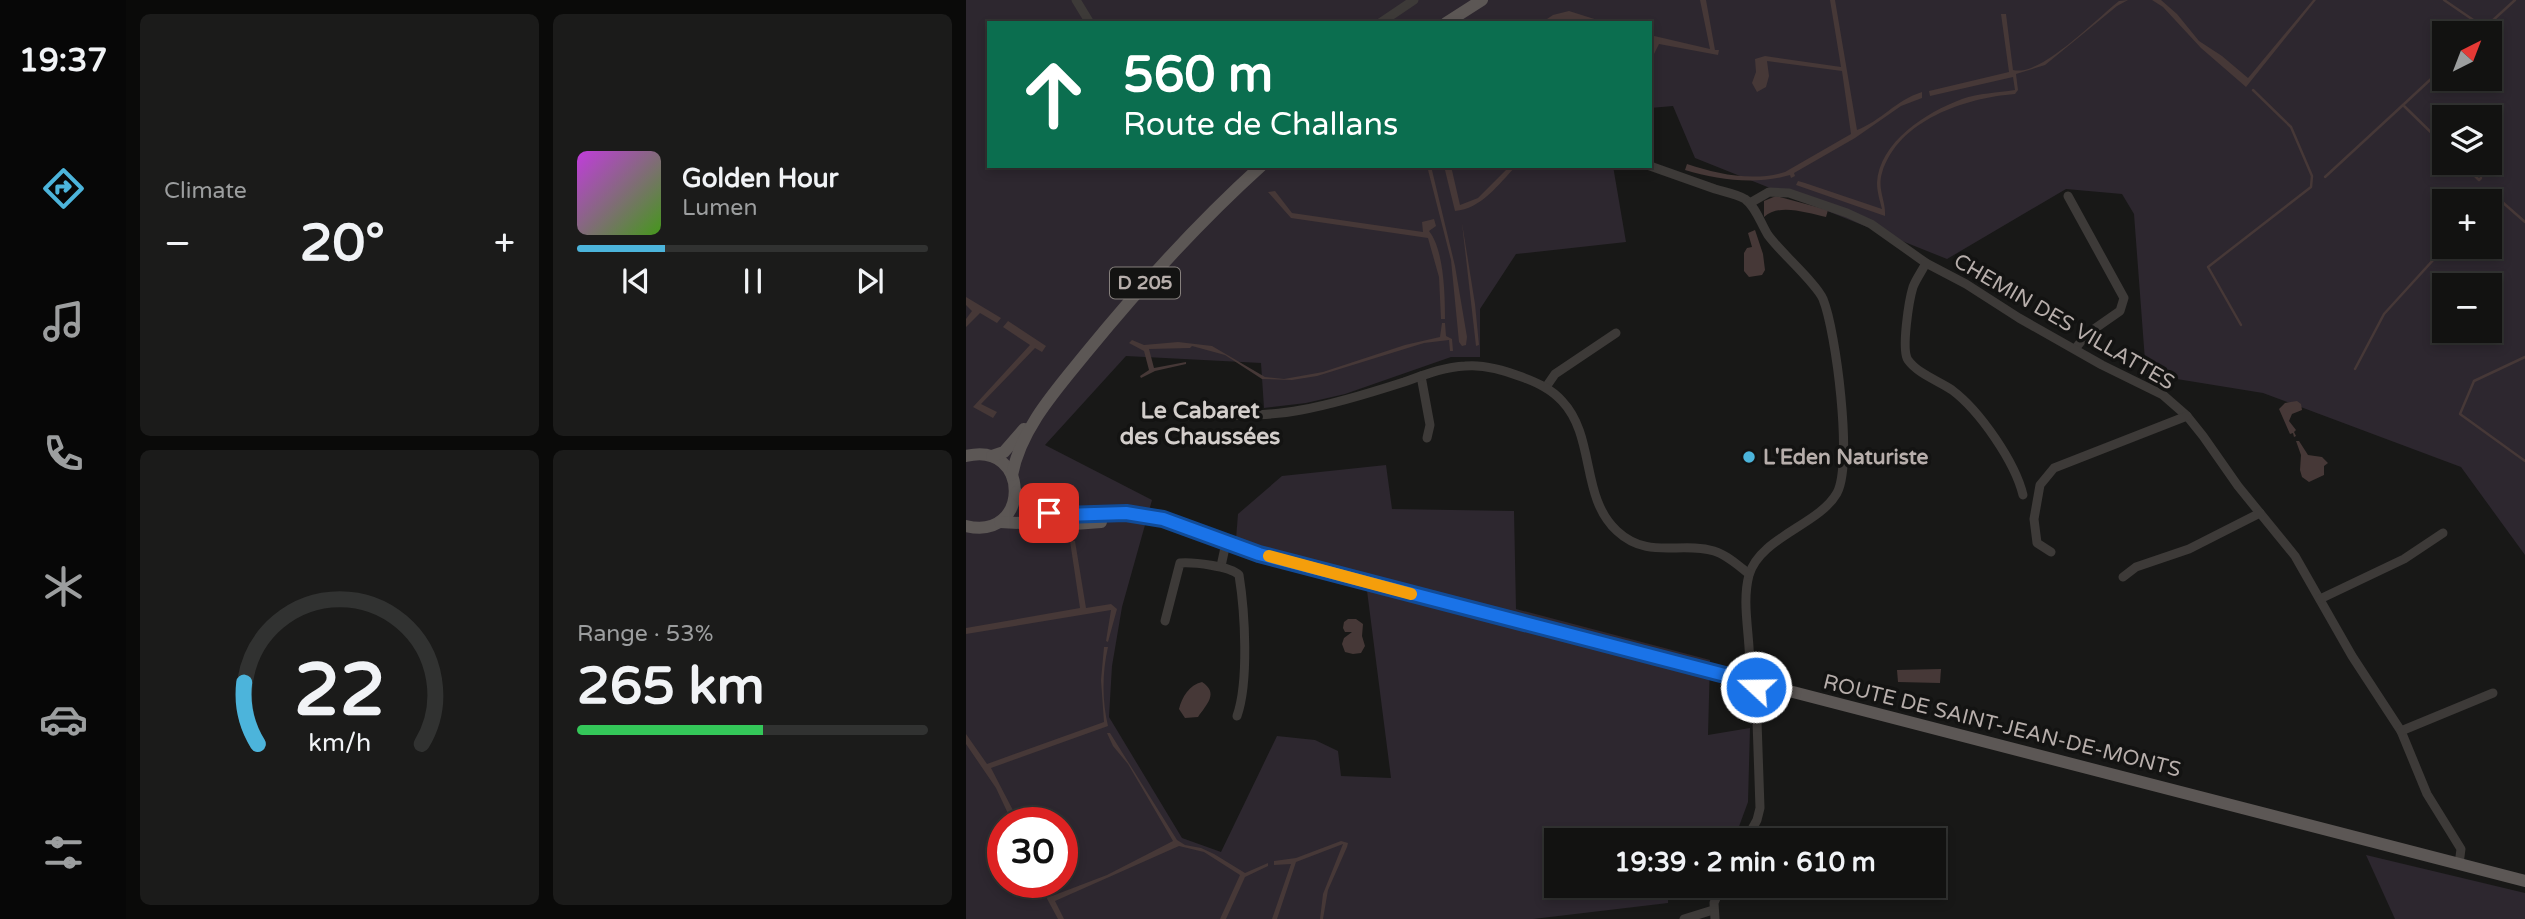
<!DOCTYPE html>
<html lang="en">
<head>
<meta charset="utf-8">
<style>
  :root { --surface:#121211; --page:#1b1b1a; --text:#f1f3f6; --muted:#9c9e9f; --line:#313231; --accent:#4cb4db }
  body { margin:0; font-family:"Varela Round",sans-serif; background:var(--page); color:var(--text); height:100vh; display:flex; flex-direction:column; font-size:26px; white-space:nowrap }
  * { box-sizing:border-box; margin:0 }
  p { font-size:23px; color:var(--muted) }
  .icon { flex:none; width:38px; height:38px; fill:none; stroke:currentColor; stroke-width:2; stroke-linecap:round; stroke-linejoin:round }
  .map { position:relative; flex:1; overflow:hidden }
  .drawer { display:flex; flex-direction:column; gap:14px; padding:14px; background:#0a0a09; width:840px }
  .drawer>* { flex:none }
  .banner { position:absolute; left:21px; top:21px; width:665px; height:147px; border-radius:0px; box-shadow:0 4px 10px #0003,0 0 0 2px var(--line); background:#0b6e4f; color:#fff; overflow:hidden }
  .needle { width:46px; rotate:42deg }
  .buttons { position:absolute; left:1466px; top:21px; display:grid; gap:14px }
  .buttons a { display:grid; place-items:center; width:70px; height:70px; border-radius:0px; background:var(--surface); box-shadow:0 4px 10px #0003,0 0 0 2px var(--line); font-size:35px }
  .speed { position:absolute; left:21px; top:807px; display:flex; gap:14px; font-size:35px; font-weight:700; text-align:center }
  .speed>* { display:grid; place-content:center; width:91px; height:91px; border-radius:50%; background:var(--surface); box-shadow:0 4px 10px #0003,0 0 0 2px var(--line); line-height:1 }
  .speed .limit { border:10px solid #d22; background:#fff; color:#111 }
  .pin { position:absolute; display:grid; place-items:center; width:60px; height:60px; color:#fff; margin:-30px; border-radius:14px; box-shadow:0 4px 10px #0006 }
  .me { position:absolute; width:77px; margin:-38px; rotate:291deg; stroke-linejoin:round; filter:drop-shadow(0 0 5px #0008) }
  .turn { display:flex; align-items:center; gap:24px; height:147px; padding:0 21px; font-size:32px }
  .turn .icon { width:91px; height:91px; stroke-width:2.5 }
  .turn b { display:block; font-size:49px; line-height:60px }
  .big { font-size:52px; font-weight:700; line-height:1.1 }
  .drawer .card { flex:1; display:flex; flex-direction:column; justify-content:center; gap:10px; min-width:0; padding:0 24px; border-radius:10px; background:var(--page) }
  .drawer .dial { align-items:center; gap:0 }
  .dial svg { height:182px; overflow:visible; fill:none; stroke:var(--line); stroke-width:7; stroke-linecap:round; text-anchor:middle }
  .dial text { fill:var(--text); stroke:none }
  .song { display:flex; align-items:center; gap:21px }
  .cover { width:84px; height:84px; border-radius:10px; background:linear-gradient(135deg,hsl(290 70% 55%),hsl(100 70% 35%)) }
  .played { height:7px; border-radius:4px; background:linear-gradient(90deg,var(--accent) 25%,var(--line) 25%) }
  .keys { display:flex; justify-content:space-around; direction:ltr }
  .heat { display:flex; justify-content:space-between; align-items:center; font-size:38px; direction:ltr }
  .charge { height:10px; border-radius:5px; background:linear-gradient(90deg,#34c759 53%,var(--line) 0) }
  .drawer .tiles { flex:1; display:grid; gap:14px; grid-template-columns:repeat(2,1fr) }
  .trip { position:absolute; left:578px; top:828px; width:402px; height:70px; border-radius:0px; background:var(--surface); box-shadow:0 4px 10px #0003,0 0 0 2px var(--line); font-weight:700; line-height:70px; text-align:center }
  main { display:flex; flex:1; min-height:0 }
  .tab-bar { display:flex; flex-direction:column; width:126px; justify-content:space-around; align-items:center; background:#070707; color:var(--muted) }
  .tab-bar .icon { width:49px; height:49px }
  .tab-bar .selected { color:var(--accent) }
  .tab-bar b { font-size:32px; color:var(--text) }
  .map>svg:first-child { display:block }
</style>
</head>
<body>
<main>
<nav class="tab-bar">
<b>19:37</b>
<svg class="icon selected" aria-label="directions" viewBox="0 0 24 24"><path d="M12 3l9 9-9 9-9-9zM9 14v-3h6M13 9l2 2-2 2"/></svg>
<svg class="icon" aria-label="music" viewBox="0 0 24 24"><path d="M9 18V5l10-2v13"/><circle cx="6" cy="18" r="3"/><circle cx="16" cy="16" r="3"/></svg>
<svg class="icon" aria-label="phone" viewBox="0 0 24 24"><path d="M5 4h4l2 5-3 2q2 4 5 5l2-3 5 2v4C11 20 4 13 5 4z"/></svg>
<svg class="icon" aria-label="climate" viewBox="0 0 24 24"><path d="M12 3v18M4 7l16 10M4 17L20 7"/></svg>
<svg class="icon" aria-label="car" viewBox="0 0 24 24"><path d="M5 17H2v-5l4-1 3-4h7l3 4 3 1v5h-3M9 17h6M6 11h13"/><circle cx="7" cy="17" r="2"/><circle cx="17" cy="17" r="2"/></svg>
<svg class="icon" aria-label="filters" viewBox="0 0 24 24"><path d="M4 7h16M4 17h16"/><circle cx="9" cy="7" r="2"/><circle cx="15" cy="17" r="2"/></svg>
</nav>
<section class="drawer">
<div class="tiles">
<div class="card"><p>Climate</p>
<div class="heat"><a>−</a><b class="big">20°</b><a>+</a></div>
</div>
<div class="card">
<div class="song"><i class="cover"></i><div><b>Golden Hour</b><p>Lumen</p></div></div>
<div class="played"></div>
<div class="keys"><svg class="icon" aria-label="previous" viewBox="0 0 24 24"><path d="M18 5L8 12l10 7zM5 5v14"/></svg><svg class="icon" aria-label="pause" viewBox="0 0 24 24"><path d="M8 5v14M16 5v14"/></svg><svg class="icon" aria-label="next" viewBox="0 0 24 24"><path d="M6 5l10 7-10 7zM19 5v14"/></svg></div>
</div>
<div class="card dial"><svg viewBox="0 0 100 80">
<path d="M14 69A42 42 0 1 1 86 69"/>
<path d="M14 69A42 42 0 0 1 8 42" stroke="#4cb4db"/>
<text x="50" y="56" font-size="32" font-weight="700">22</text>
<text x="50" y="72" font-size="11">km/h</text>
</svg></div>
<div class="card"><p>Range · 53%</p><b class="big">265 km</b><div class="charge"></div></div>
</div>
</section>
<div class="map">
<svg width="1559" height="919" viewBox="0 0 1559 919">
  <rect width="100%" height="100%" fill="#181817"/>
  <g fill="#2d272f" fill-rule="evenodd">
    <path d="M 0,0 L 1559,0 L 1559,555 L 1495,467 L 1297,393 L 1180,374 L 1168,214 L 1156,194 L 1100,189 L 981,259 L 729,158 L 707,106 L 684,108 L 684,23 L 23,23 L 23,166 L 647,166 L 660,242 L 550,254 L 514,309 L 514,357 L 485,357 L 379,394 L 340,403 L 298,408 L 295,363 L 160,356 L 79,445 L 186,500 L 156,607 L 146,666 L 143,717 L 216,838 L 255,852 L 311,736 L 349,740 L 372,751 L 375,776 L 425,778 L 399,575 L 270,539 L 272,514 L 316,476 L 420,465 L 426,509 L 548,511 L 550,609 L 744,660 L 742,735 L 784,728 L 782,802 L 768,840 L 590,840 L 590,886 L 702,886 L 702,903 L 567,919 L 0,919 ZM 1479,33 L 1524,33 L 1524,79 L 1479,79 ZM 1479,117 L 1524,117 L 1524,163 L 1479,163 ZM 1479,201 L 1524,201 L 1524,247 L 1479,247 ZM 1479,285 L 1524,285 L 1524,331 L 1479,331 ZM 37,822 L 96,822 L 96,882 L 37,882 Z"/>
    <polygon points="1400,855 1559,893 1559,919 1429,919"/>
  </g>
  <g fill="#463837">
    <polygon points="734,0 740,0 749,50 753,50 752,55 693,44 684,62 684,35 744,49"/>
    <path d="M 864,0 L 869,0 L 891,130 C 915,121 930,100 956,92 L 956,98 L 935,106 L 889,138 L 828,173 L 829,176 L 825,178 L 824,175 C 790,185 752,180 719,170 L 721,164 C 751,174 787,182 819,172 L 885,134 L 876,71 L 801,61 L 803,76 L 800,87 L 791,92 L 786,83 L 790,72 L 789,59 L 799,56 L 875,67 Z"/>
    <path d="M 1162,0 L 1151,6 L 1079,65 L 1050,74 L 1052,90 L 1049,94 C 999,98 932,120 916,173 C 911,189 920,201 919,216 L 830,185 L 832,181 L 839,183 L 916,209 C 914,201 911,192 911,183 C 913,142 961,112 996,99 C 1013,93 1031,93 1049,90 L 1047,77 L 964,96 L 963,91 L 1043,72 L 1035,14 L 1040,14 L 1047,70 C 1075,77 1130,19 1153,1 Z"/>
    <polygon points="1186,0 1195,0 1211,14 1233,41 1256,56 1282,78 1347,0 1350,0 1280,87 1235,48 1197,7"/>
    <polygon points="603,11 641,23 575,23 587,15"/>
    <polygon points="461,166 465,166 489,266 501,337 500,345 496,346 493,342 485,260"/>
    <path d="M 478,166 L 485,166 L 494,205 L 512,198 L 544,166 L 550,166 C 533,184 515,209 489,211 Z"/>
    <path d="M 309,191 L 326,213 L 457,232 L 456,222 L 468,219 L 470,226 L 463,231 C 478,250 479,294 479,319 L 475,319 L 473,277 L 462,238 L 325,218 L 302,192 Z"/>
    <path d="M 810,196 L 862,210 L 860,217 C 841,213 813,203 798,217 L 798,201 Z"/>
    <polygon points="496,223 509,304 513,345 510,346"/>
    <polygon points="789,230 797,254 799,270 796,275 783,277 778,271 778,253 781,248 786,247 782,233"/>
    <polygon points="0,297 35,318 31,323 14,313 0,327 0,319 6,311 0,305"/>
    <polygon points="42,321 80,346 76,352 69,348 15,404 31,412 27,418 7,407 64,345 37,327"/>
    <polygon points="476,323 479,323 480,336 486,339 487,351 484,351 483,340 458,343 351,376 326,380 296,379 259,355 226,346 224,348 183,349 188,368 220,362 220,364 189,371 175,378 174,376 183,370 178,351 163,343 166,340 178,345 212,342 246,346 299,377 318,379 357,372 439,345 474,337"/>
    <polygon points="1331,401 1335,404 1336,410 1326,414 1323,421 1330,430 1328,432 1330,436 1328,437 1327,433 1324,434 1313,409 1319,403"/>
    <polygon points="1333,441 1342,455 1356,457 1362,463 1358,466 1358,475 1343,482 1336,477 1334,470 1335,455 1330,441"/>
    <polygon points="104,541 109,541 120,608 145,604 151,609 142,642 140,641 145,610 0,634 0,628 114,608"/>
    <polygon points="390,619 397,624 396,636 399,646 395,653 387,654 379,652 376,644 378,638 386,632 379,632 377,628 378,622 382,619"/>
    <path d="M 138,647 L 142,647 C 136,673 136,701 142,726 L 25,768 L 53,822 L 46,822 L 30,788 L 0,744 L 0,734 L 21,764 L 138,722 L 135,680 Z"/>
    <polygon points="975,669 974,683 932,682 931,670"/>
    <path d="M 236,682 C 253,693 241,704 232,717 L 219,718 L 213,709 C 216,697 223,685 236,682 Z"/>
    <polygon points="141,733 144,733 211,840 219,845 235,848 248,854 279,873 302,863 302,866 279,877 260,919 254,919 274,875 238,852 213,846 89,901 98,919 92,919 72,882 79,882 86,896 141,875 207,841 162,764 147,746"/>
    <polygon points="375,841 382,843 381,847 362,890 357,919 354,919 357,894 377,844 330,862 311,919 306,919 325,864 308,865 308,861 330,858"/>
  </g>
  <g fill="none" stroke-linecap="round" stroke-linejoin="round">
    <g stroke="#463837" stroke-width="2.5">
      <polyline points="1478,0 1519,28"/>
      <polyline points="1513,33 1549,0"/>
      <polyline points="1479,66 1437,105 1479,146"/>
      <polyline points="1496,163 1513,180 1515,178"/>
      <polyline points="1359,177 1437,105"/>
      <polyline points="1519,201 1526,193 1559,222"/>
      <polyline points="1275,325 1242,267 1345,187 1346,176 1325,127 1287,90"/>
      <polyline points="1559,357 1508,381 1494,414 1559,461"/>
      <polyline points="1389,369 1418,314 1479,247"/>
    </g>
    <g stroke="#3d3a38" stroke-width="9">
      <polyline points="110,0 124,23"/>
      <polyline points="414,23 448,0"/>
      <path d="M 684,166 C 706,174 727,181 749,189 C 759,192 771,194 779,199 C 790,207 795,224 802,235 C 815,253 850,283 857,299 C 870,331 887,463 871,493 C 853,525 794,537 783,575 C 774,609 788,646 782,681"/>
      <polyline points="1102,196 1158,298 1154,311 1121,334 1109,349"/>
      <polyline points="784,203 803,192 823,193 881,213 905,224 960,263 1000,284 1053,318 1136,365 1197,395 1221,416 1237,436 1272,486 1329,556 1386,656 1435,731 1461,794 1495,849 1493,864"/>
      <path d="M 960,263 C 956,271 950,279 947,287 C 943,300 935,350 942,360 C 952,374 973,381 986,390 C 1014,411 1049,462 1057,495"/>
      <polyline points="455,376 464,425 461,438"/>
      <polyline points="580,387 589,374 650,333"/>
      <path d="M 223,416 C 260,415 299,417 335,410 C 369,404 404,393 438,382 C 458,375 478,367 499,366 C 518,364 538,370 556,377 C 572,383 585,389 596,401 C 630,437 614,497 651,531 C 682,560 714,541 748,551 C 761,555 773,566 783,574"/>
      <polyline points="1085,552 1071,543 1068,519 1074,485 1088,468 1221,416"/>
      <polyline points="255,566 260,543"/>
      <polyline points="1157,577 1170,567 1223,549 1294,513"/>
      <polyline points="1354,599 1438,559 1477,533"/>
      <path d="M 199,621 L 214,563 C 227,562 264,566 273,575 C 279,612 283,682 271,716"/>
      <polyline points="1435,731 1527,693"/>
      <polyline points="780,840 791,820 794,808 790,692 791,683"/>
      <polyline points="718,919 747,910"/>
      <polyline points="749,919 748,903 755,886"/>
    </g>
    <g stroke="#5c5755" stroke-width="12">
      <polyline points="480,23 516,0"/>
      <path d="M 0,456 C 65,440 65,542 0,526"/>
      <polyline points="26,456 38,452 58,429"/>
      <path d="M 46,475 C 55,428 91,389 120,353 C 174,287 232,223 295,166"/>
      <path d="M 50,492 C 78,531 133,507 172,514 C 203,519 230,533 259,543 C 282,551 307,557 331,564 L 1559,881"/>
      <polyline points="34,522 95,525 135,522"/>
    </g>
  </g>
  <g fill="none" stroke-linecap="round" stroke-linejoin="round">
    <defs>
      <polyline id="route" points="83,513 97,515 160,513 197,519 293,554 782,681 791,683 790,687"/>
    </defs>
    <use href="#route" stroke="#114b97" stroke-width="18"/>
    <use href="#route" stroke="#1a73e8" stroke-width="12"/>
    <polyline stroke="#f59e0b" stroke-width="12" points="303,556 445,594"/>
  </g>
  <circle fill="#4cb4db" stroke="#131312" stroke-width="2.5" cx="783" cy="457" r="7"/>
  <g text-anchor="middle" dominant-baseline="central" stroke-width="7" stroke-linejoin="round" paint-order="stroke">
    <rect fill="#131312" stroke="#86807d" stroke-width="2" x="144" y="267.5" width="70" height="31" rx="5"/>
    <g font-size="19" font-weight="bold" fill="#b7aeab">
      <text x="179" y="283">D 205</text>
    </g>
    <g font-size="21" fill="#b7aeab" stroke="#131312">
      <text transform="translate(1098 322) rotate(30)">CHEMIN DES VILLATTES</text>
      <text transform="translate(1036 726) rotate(14)">ROUTE DE SAINT-JEAN-DE-MONTS</text>
    </g>
    <g font-size="21" font-weight="bold" fill="#b7aeab" stroke="#131312" text-anchor="start">
      <text x="797" y="457">L'Eden Naturiste</text>
    </g>
    <g font-size="23" font-weight="bold" fill="#d3cecb" stroke="#131312">
      <text x="234" y="411">Le Cabaret<tspan x="234" dy="26">des Chaussées</tspan></text>
    </g>
  </g>
</svg>
<div class="buttons">
<a><svg class="needle" viewBox="-14 -14 28 28"><path d="M0-13l5 13h-10z" fill="#e53935"/><path d="M0 13l5-13h-10z" fill="#9c9e9f"/></svg></a>
<a><svg class="icon" aria-label="layers" viewBox="0 0 24 24"><path d="M12 4l9 5-9 5-9-5zM3 14l9 5 9-5"/></svg></a>
<a>+</a>
<a>−</a>
</div>
<div class="speed"><div class="limit">30</div></div>
<div class="pin" style="left:83px;top:513px;background:#d93025"><svg class="icon" aria-label="arrive" viewBox="0 0 24 24"><path d="M6 21V4h12l-3 4 3 4H6"/></svg></div>
<svg class="me" style="left:790px;top:687px" viewBox="-20 -20 40 40"><circle r="17" fill="#1a73e8" stroke="#fff" stroke-width="3"/><path d="M0-11L8 9 0 5-8 9z" fill="#fff"/></svg>
<div class="trip">19:39 · 2 min · 610 m</div>
<div class="banner">
<div class="turn"><svg class="icon" aria-label="ahead" viewBox="0 0 24 24"><path d="M12 20V5M6 11l6-6 6 6"/></svg><div><b>560 m</b>Route de Challans</div></div>
</div>
</div>
</main>
</body>
</html>
